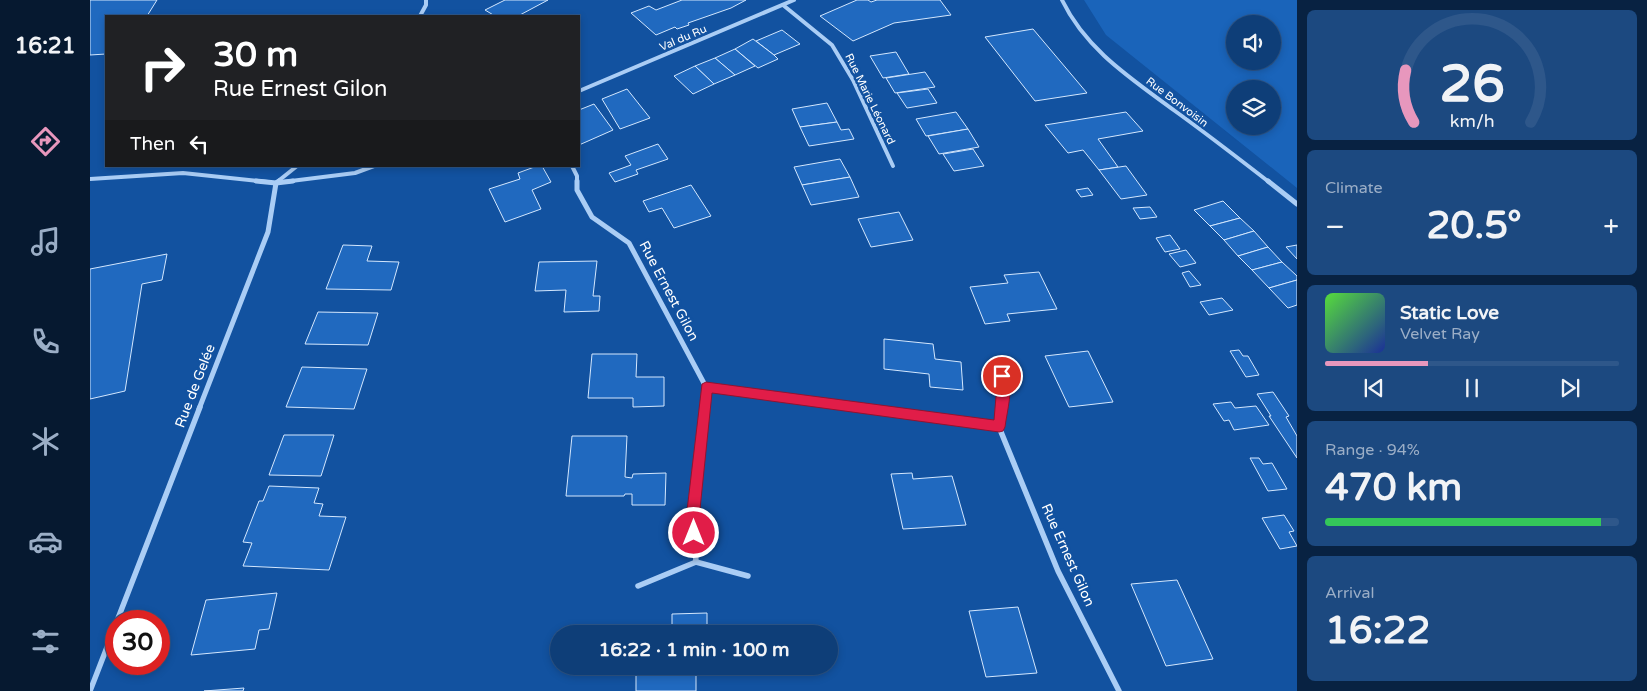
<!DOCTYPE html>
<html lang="en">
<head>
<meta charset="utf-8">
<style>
  :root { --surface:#0e3e78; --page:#1c4980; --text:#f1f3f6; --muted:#9baec6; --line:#2e578a; --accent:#e797bd }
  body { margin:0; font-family:"Varela Round",sans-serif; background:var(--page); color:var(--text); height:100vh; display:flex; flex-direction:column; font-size:19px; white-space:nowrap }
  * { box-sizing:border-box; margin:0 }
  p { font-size:16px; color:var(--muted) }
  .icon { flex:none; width:28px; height:28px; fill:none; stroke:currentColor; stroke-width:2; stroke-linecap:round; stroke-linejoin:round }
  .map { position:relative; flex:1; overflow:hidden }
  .details { display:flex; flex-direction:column; gap:10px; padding:10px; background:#082242; width:350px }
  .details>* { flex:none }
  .top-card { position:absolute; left:15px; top:15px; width:475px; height:152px; border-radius:0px; box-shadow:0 2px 8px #0003,0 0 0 1px var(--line); background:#202124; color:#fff; overflow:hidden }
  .fabs { position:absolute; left:1136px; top:15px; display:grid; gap:10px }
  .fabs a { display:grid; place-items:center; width:55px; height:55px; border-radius:50%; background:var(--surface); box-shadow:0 2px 8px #0003,0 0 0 1px var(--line); font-size:25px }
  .speed { position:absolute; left:15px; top:610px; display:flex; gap:10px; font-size:25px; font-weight:700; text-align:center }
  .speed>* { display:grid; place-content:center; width:65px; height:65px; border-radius:50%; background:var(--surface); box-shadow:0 2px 8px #0003,0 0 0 1px var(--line); line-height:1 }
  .speed .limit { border:8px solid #d22; background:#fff; color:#111 }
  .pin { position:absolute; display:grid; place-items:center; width:42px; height:42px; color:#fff; margin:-21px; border:2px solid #fff; border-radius:50%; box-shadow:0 1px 5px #0007 }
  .me { position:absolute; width:55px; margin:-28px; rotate:0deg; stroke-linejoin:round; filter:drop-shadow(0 0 4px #0008) }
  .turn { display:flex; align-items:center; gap:18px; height:105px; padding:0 25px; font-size:22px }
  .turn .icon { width:65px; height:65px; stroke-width:2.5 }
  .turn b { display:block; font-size:35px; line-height:42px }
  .then { display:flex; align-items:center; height:48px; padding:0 25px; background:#0003; gap:10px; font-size:19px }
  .big { font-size:38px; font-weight:700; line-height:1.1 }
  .details .tile { flex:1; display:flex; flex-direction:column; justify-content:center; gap:8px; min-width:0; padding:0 18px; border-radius:8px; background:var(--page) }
  .details .dial { align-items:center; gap:0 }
  .dial svg { height:130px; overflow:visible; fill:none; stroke:var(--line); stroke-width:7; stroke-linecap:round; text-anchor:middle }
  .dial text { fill:var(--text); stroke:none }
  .song { display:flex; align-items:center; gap:15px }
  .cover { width:60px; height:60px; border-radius:8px; background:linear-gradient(135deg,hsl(110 70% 55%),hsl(230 70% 35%)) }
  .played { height:5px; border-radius:2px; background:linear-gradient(90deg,var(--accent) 35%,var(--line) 35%) }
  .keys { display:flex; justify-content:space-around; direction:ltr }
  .heat { display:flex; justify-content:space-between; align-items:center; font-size:28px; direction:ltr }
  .charge { height:8px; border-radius:4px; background:linear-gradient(90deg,#34c759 94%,var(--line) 0) }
  .trip { position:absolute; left:460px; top:625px; width:288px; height:50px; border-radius:25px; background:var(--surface); box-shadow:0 2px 8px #0003,0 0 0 1px var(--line); font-weight:700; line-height:50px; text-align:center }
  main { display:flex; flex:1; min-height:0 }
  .tabs { display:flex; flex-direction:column; width:90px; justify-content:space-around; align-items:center; background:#061930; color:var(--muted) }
  .tabs .icon { width:35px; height:35px }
  .tabs .selected { color:var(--accent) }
  .tabs b { font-size:22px; color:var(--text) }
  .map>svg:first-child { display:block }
</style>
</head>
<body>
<main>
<nav class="tabs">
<b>16:21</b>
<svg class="icon selected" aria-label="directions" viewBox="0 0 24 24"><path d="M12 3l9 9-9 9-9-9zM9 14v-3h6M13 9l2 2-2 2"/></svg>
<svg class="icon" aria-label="music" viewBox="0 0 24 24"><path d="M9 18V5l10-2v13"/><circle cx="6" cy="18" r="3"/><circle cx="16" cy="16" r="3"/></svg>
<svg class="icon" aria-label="phone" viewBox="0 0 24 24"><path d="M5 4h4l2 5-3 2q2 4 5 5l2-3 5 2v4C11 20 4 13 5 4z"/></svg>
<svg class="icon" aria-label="climate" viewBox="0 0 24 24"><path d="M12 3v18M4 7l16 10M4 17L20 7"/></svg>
<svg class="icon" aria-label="car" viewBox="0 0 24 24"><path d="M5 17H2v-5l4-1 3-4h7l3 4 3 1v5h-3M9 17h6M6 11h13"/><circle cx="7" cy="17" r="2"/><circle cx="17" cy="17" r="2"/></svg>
<svg class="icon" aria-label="filters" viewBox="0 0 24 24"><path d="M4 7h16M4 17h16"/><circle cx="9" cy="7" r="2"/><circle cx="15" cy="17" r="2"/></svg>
</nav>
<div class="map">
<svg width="1207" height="691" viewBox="0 0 1207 691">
  <rect width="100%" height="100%" fill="#1252a0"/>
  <path fill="#1a64ba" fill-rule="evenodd" d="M 994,0 L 1207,0 L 1207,188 L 1016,35 ZM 1145,24 L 1182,24 L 1182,61 L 1145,61 ZM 1145,89 L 1182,89 L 1182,126 L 1145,126 Z"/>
  <g fill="#2069bf" stroke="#d3e7fe">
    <polygon points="0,0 67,0 57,16 16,16 16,54 0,55"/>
    <polygon points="415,0 458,0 428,16 405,16 395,10"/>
    <polygon points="592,0 656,0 641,8 598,23 599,25 587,29 585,27 566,35 541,13 559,6 566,10"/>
    <polygon points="767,0 778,0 781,2 787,0 850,0 861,15 804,23 763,41 730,16"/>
    <polygon points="943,29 997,93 945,101 895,37"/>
    <polygon points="692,30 710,44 684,55 666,41"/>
    <polygon points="663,39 684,55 688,59 668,68 645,49"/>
    <polygon points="645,49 665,66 645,75 625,58"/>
    <polygon points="806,52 819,74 793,78 780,56"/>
    <polygon points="625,58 645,75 624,84 605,66"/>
    <polygon points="605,66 624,84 603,94 584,76"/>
    <polygon points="835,72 845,87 805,93 796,78"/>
    <polygon points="537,89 560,118 530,129 512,99"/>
    <polygon points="838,89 847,103 817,108 807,93"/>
    <polygon points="737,103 747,122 710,127 702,109"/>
    <polygon points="504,104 523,130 489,145 489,110"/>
    <polygon points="866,112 878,129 836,136 826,119"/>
    <polygon points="1036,112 1053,131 1008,139 1028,167 1009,170 993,150 978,153 955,125"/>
    <polygon points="747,122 751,130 759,129 764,139 719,146 710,127"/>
    <polygon points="878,129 889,147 849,154 838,136"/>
    <polygon points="568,144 578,159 546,170 548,174 525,182 519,173 541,165 535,156"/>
    <polygon points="883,149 894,166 864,171 853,154"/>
    <polygon points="750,159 760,177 712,185 704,167"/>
    <polygon points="447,166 452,166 461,182 442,190 451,209 415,222 399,189 430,179 428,173"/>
    <polygon points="1036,166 1057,195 1031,199 1009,170"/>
    <polygon points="760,177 769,197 721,205 712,185"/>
    <polygon points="601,185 621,216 584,228 572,208 559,212 553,201"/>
    <polygon points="998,188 1003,195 991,197 986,190"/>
    <polygon points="1133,201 1150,218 1120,226 1104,210"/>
    <polygon points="1060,207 1067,217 1050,219 1043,208"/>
    <polygon points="809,212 823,240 781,247 768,219"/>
    <polygon points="1150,218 1164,231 1134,240 1120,226"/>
    <polygon points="1164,231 1178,247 1148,256 1134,240"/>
    <polygon points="1080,235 1090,249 1075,252 1066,238"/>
    <polygon points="253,245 282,246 277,261 309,262 301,290 236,289"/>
    <polygon points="1207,245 1207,259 1196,247"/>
    <polygon points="1178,247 1192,262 1162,270 1148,256"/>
    <polygon points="1096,250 1106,263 1090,267 1079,254"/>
    <polygon points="77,254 72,280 52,284 35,391 0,399 0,269"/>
    <polygon points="507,261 503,296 510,296 509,311 474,312 476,290 445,291 449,262"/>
    <polygon points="1192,262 1207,276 1207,280 1179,288 1162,270"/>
    <polygon points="1099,271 1111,285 1100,287 1092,273"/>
    <polygon points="949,272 967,309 917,314 920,321 895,324 880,287 918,283 914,275"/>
    <polygon points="1207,280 1207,305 1198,308 1179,288"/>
    <polygon points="1132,298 1143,310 1119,315 1110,302"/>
    <polygon points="228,312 288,313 278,345 215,344"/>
    <polygon points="794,339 843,344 845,359 871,362 873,390 840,387 839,374 794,369"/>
    <polygon points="1149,350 1153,356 1158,356 1169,375 1156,377 1140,351"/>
    <polygon points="998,351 1023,402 979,407 955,356"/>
    <polygon points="502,354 547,354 546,377 574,377 574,406 543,407 543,398 498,398"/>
    <polygon points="212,367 277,369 264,409 196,407"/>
    <polygon points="1183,392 1199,416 1196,417 1207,436 1207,458 1179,416 1181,416 1167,394"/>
    <polygon points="1141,402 1145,408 1166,406 1179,425 1144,430 1139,420 1134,421 1123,404"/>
    <polygon points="194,435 244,435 231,476 179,475"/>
    <polygon points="482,436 537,436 535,477 542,478 543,474 576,473 575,505 542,505 542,494 535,494 534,496 476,496"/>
    <polygon points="1160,458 1169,458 1173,464 1182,463 1197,489 1178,491"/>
    <polygon points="822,473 823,479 862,476 876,525 813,529 801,474"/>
    <polygon points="179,486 229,488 224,503 233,504 229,516 256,517 239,570 153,566 162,543 153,542 169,501 173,501"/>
    <polygon points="1194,515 1204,531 1199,532 1207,546 1190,549 1172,518"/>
    <polygon points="1087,580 1123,659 1076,666 1041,584"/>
    <polygon points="187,593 179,629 169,630 165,649 101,655 116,600"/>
    <polygon points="928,607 947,673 896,677 879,611"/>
    <polygon points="617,613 617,634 582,634 582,614"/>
    <rect x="546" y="666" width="60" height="25"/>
    <polygon points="154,688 153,691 114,691"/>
  </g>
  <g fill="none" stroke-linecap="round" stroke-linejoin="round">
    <g stroke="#aacdf5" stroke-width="4">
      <path d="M 972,0 C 996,50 1042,79 1085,111 C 1117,134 1148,158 1179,182"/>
      <polyline points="693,5 742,45 763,80 803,166"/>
      <polyline points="330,16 336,5 336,0"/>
      <polyline points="489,91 704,0"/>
      <polyline points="482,166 487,176 487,182"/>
      <polyline points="0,179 93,173 178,182"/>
      <polyline points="187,182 207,166"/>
      <polyline points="193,182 265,173 284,166"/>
    </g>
    <g stroke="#aacdf5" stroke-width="5">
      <polyline points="166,181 186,183 203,181"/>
      <polyline points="487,181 487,190 502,217 539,243 616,387 775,409"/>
      <polyline points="1178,181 1207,204"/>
      <polyline points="109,409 178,232 186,183 189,181"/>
      <polyline points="614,409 616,387"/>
      <polyline points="911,409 912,376"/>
    </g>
    <g stroke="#aacdf5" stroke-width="5.5">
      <polyline points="766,407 909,427"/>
      <polyline points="911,407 909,427 968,571 1029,691"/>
      <polyline points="606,562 603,519 614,407"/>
      <polyline points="548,586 606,562 658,576"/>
      <polyline points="27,621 110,407"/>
      <polyline points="0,691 26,624"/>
    </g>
  </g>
  <path fill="#e11d48" stroke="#92132f" d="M 912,371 L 917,373 C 924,388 917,411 915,427 L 913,431 L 909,432 L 622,393 L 609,519 L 611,533 L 609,538 L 604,540 L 599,538 L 596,519 L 612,384 L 616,382 L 904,420 L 908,373 Z"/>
  <g text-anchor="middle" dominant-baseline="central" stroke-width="5" stroke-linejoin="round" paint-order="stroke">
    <g font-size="11" fill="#fff" stroke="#1252a0">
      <text transform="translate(593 38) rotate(-23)">Val du Ru</text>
      <text transform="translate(780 99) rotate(64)">Rue Marie Léonard</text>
      <text transform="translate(1087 102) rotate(37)">Rue Bonvoisin</text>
    </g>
    <g font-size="14" fill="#fff" stroke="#1252a0">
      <text transform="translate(579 291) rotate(62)">Rue Ernest Gilon</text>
      <text transform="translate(105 386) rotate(-69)">Rue de Gelée</text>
      <text transform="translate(978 555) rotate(66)">Rue Ernest Gilon</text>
    </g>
  </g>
</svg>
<div class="fabs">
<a><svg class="icon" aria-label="sound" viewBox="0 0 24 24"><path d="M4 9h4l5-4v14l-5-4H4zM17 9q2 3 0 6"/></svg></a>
<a><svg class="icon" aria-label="layers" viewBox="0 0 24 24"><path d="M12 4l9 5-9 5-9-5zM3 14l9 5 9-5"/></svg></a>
</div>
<div class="speed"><div class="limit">30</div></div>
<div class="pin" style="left:912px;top:376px;background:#d93025"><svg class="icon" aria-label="arrive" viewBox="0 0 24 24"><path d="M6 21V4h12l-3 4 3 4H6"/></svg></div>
<svg class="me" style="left:604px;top:533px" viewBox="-20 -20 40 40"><circle r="17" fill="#e11d48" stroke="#fff" stroke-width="3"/><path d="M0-11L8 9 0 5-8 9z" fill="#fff"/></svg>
<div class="trip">16:22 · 1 min · 100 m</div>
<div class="top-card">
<div class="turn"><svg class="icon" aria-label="right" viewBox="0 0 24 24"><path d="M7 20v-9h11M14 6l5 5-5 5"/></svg><div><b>30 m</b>Rue Ernest Gilon</div></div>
<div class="then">Then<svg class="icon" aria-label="left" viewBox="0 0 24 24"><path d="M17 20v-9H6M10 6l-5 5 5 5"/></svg></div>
</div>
</div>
<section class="details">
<div class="tile dial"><svg viewBox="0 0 100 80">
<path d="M14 69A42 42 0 1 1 86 69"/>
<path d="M14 69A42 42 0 0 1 9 37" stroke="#e797bd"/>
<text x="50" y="56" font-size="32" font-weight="700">26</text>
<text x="50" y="72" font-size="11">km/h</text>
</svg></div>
<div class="tile"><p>Climate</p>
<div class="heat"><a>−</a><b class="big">20.5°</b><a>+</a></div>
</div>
<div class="tile">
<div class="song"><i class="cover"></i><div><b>Static Love</b><p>Velvet Ray</p></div></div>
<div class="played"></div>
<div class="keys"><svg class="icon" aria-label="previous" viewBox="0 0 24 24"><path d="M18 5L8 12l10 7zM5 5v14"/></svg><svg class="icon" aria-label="pause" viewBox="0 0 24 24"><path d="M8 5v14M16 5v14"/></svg><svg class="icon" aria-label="next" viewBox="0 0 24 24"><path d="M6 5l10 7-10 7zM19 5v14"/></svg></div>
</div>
<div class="tile"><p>Range · 94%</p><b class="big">470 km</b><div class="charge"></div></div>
<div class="tile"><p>Arrival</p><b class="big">16:22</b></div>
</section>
</main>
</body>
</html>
